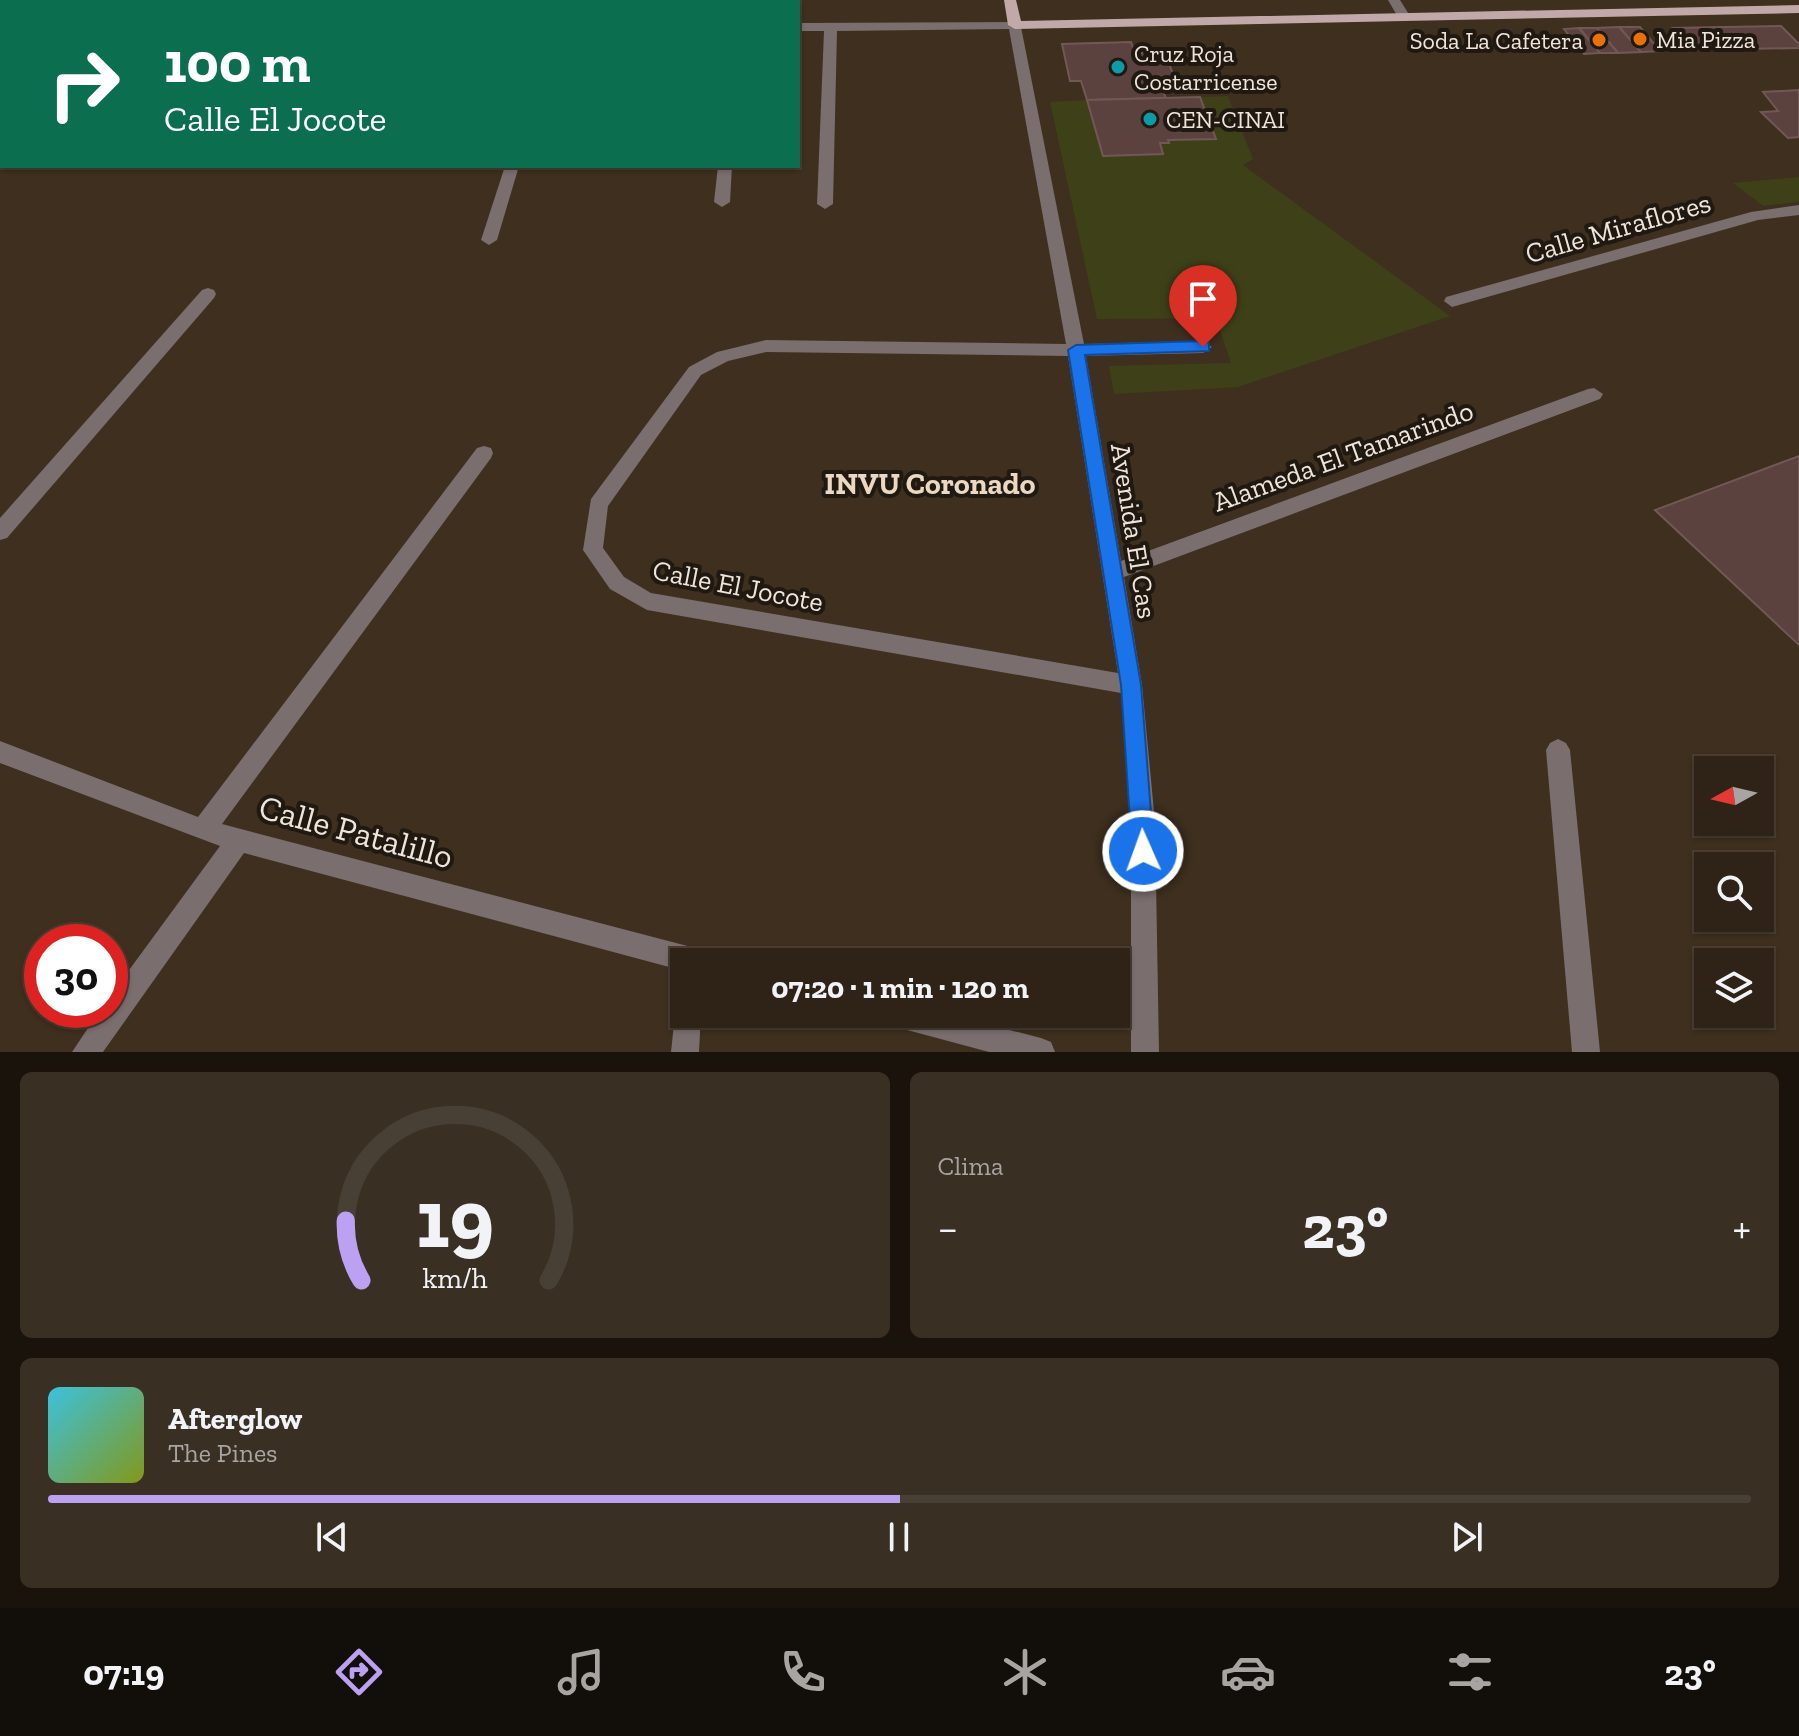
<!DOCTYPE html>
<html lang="es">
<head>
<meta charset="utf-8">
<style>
  :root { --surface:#2e2316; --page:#3a2f23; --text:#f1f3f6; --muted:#a7a4a1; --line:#494035; --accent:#bca0f2 }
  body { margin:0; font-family:"Zilla Slab",serif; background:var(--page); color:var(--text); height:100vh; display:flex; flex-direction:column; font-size:30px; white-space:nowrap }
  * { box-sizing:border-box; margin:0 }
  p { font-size:26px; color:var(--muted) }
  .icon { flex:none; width:44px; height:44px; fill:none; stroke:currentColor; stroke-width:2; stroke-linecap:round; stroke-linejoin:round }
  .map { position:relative; height:1052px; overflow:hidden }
  .sheet { display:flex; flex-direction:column; gap:20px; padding:20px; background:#19130c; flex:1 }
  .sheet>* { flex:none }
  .banner { position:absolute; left:0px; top:0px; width:800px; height:168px; box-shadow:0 2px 6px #0004,0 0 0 2px var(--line); background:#0b6e4f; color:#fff; overflow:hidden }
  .needle { width:52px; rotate:262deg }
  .buttons { position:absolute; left:1694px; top:756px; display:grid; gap:16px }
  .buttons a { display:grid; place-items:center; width:80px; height:80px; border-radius:0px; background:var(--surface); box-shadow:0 2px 6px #0004,0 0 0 2px var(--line); font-size:40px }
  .speed { position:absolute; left:24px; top:924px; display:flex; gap:16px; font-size:40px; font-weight:700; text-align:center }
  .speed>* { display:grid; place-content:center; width:104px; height:104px; border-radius:50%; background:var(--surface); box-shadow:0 2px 6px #0004,0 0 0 2px var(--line); line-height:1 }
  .speed .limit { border:12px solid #d22; background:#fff; color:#111 }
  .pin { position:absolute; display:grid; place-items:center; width:68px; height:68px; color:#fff; margin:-82px -34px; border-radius:50% 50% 50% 0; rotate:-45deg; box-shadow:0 0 8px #0007 }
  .pin .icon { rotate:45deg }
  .me { position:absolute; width:88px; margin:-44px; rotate:358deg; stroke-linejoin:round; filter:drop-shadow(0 0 6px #0008) }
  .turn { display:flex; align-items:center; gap:28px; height:168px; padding:0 32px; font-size:36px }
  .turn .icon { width:104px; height:104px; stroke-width:2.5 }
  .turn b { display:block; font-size:56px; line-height:68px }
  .big { font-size:60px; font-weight:700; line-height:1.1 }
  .sheet .card { flex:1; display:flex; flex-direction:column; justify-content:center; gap:12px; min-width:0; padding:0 28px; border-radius:12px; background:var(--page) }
  .sheet .dial { align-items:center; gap:0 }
  .dial svg { height:208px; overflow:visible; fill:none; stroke:var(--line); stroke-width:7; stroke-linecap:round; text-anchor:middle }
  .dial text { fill:var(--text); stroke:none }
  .song { display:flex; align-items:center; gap:24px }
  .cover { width:96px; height:96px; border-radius:12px; background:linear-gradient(135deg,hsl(190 70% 55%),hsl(70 70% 35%)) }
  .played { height:8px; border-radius:4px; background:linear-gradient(90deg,var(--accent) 50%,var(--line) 50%) }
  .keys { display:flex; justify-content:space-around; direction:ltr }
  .heat { display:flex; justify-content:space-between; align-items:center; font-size:44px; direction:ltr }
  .sheet .tiles { flex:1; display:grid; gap:20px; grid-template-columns:1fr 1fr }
  .card:last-child { grid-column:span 2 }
  .trip { position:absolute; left:670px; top:948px; width:460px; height:80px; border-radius:0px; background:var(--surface); box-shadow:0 2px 6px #0004,0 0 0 2px var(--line); font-weight:700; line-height:80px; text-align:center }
  .dock { display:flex; height:128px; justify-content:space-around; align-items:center; background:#120e09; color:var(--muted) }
  .dock .icon { width:56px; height:56px }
  .dock .selected { color:var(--accent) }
  .dock b { font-size:36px; color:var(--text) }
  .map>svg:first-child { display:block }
</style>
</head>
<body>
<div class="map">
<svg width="1799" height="1052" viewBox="0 0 1799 1052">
  <rect width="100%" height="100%" fill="#3e2f1e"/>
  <g fill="#3e4118">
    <polygon points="1228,96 1253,159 1243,165 1450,316 1238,387 1114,394 1109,366 1231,363 1216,318 1097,319 1050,102 1087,100 1103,156 1163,154 1160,143 1168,143 1168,140 1216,139 1200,97"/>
    <polygon points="1799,177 1799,202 1763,206 1733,183"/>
  </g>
  <g fill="#5b423f" stroke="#725855" stroke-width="2">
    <polygon points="121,0 200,0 119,2"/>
    <polygon points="1781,26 1799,44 1799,48 1694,50 1673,28"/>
    <polygon points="1619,27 1640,27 1660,51 1641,52"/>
    <polygon points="1619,27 1641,52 1618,53 1597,28"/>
    <polygon points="1579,28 1597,28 1618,53 1600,53"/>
    <polygon points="1579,28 1600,53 1584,54 1564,29"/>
    <polygon points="1131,42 1135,53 1165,52 1175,80 1158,81 1166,98 1087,100 1081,81 1070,81 1062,44"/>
    <polygon points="1799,90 1799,137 1788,138 1761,112 1778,111 1763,92"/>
    <polygon points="1200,97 1216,139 1168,140 1169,143 1160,143 1163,154 1103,156 1087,100"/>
    <polygon points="1799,456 1799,645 1655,510"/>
  </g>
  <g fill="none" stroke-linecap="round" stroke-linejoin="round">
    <g fill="#7a6e6e" fill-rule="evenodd">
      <polygon points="1388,0 1400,0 1410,16 1409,19 1399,19"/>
      <path d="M 1020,22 L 1084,344 L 1203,341 L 1212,347 L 1203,353 L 1086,356 L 1121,561 L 1588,389 L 1594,388 L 1603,394 L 1600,399 L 1124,577 L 1142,685 L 1155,822 L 1159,1052 L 1131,1052 L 1131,822 L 1121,693 L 647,610 L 610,589 L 583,550 L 591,499 L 689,367 L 717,352 L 766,340 L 1066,344 L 1009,29 L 837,31 L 833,204 L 825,209 L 817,204 L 824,31 L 798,31 L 798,23 ZM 766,352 L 1068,356 L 1118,673 L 651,593 L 624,577 L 603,548 L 608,506 L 701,375 L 728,361 Z"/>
      <polygon points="505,166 519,166 497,240 489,245 481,240"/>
      <polygon points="718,166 732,166 730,202 722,207 714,202"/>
      <polygon points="1799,205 1799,215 1758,220 1452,307 1444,301 1446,297 1751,212"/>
      <polygon points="208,288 214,290 216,294 214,298 7,538 0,540 0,518 202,290"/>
      <polygon points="484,446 491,448 493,453 491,458 222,824 699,949 708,953 712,962 684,962 684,971 244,853 103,1052 72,1052 100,1010 110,1010 110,996 220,846 0,763 0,741 198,817 477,448"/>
      <polygon points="1558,739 1566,743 1570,750 1600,1052 1572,1052 1546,750 1550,743"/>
      <polygon points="684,1002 684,1014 701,1014 699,1052 671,1052 675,1014 679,1005"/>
      <polygon points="883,1014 947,1014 1041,1038 1051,1042 1055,1052 989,1052 896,1027 887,1023"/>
    </g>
    <polygon fill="#c1a8a9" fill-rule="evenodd" points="1004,0 1016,0 1021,21 1799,5 1799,13 1015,29 1008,25"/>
  </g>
  <polygon fill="#1a73e8" stroke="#114b97" stroke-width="2" points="1203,341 1209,343 1209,351 1085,355 1141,685 1154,851 1151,859 1143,862 1135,859 1132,851 1121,685 1068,350 1076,345"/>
  <g fill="#e8710a" stroke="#201911" stroke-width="3">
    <circle cx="1640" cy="39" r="8"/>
    <circle cx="1599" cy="40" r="8"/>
  </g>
  <g fill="#0f9aa8" stroke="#201911" stroke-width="3">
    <circle cx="1118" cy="67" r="8"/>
    <circle cx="1150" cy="119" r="8"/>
  </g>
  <g text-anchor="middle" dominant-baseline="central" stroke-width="8" stroke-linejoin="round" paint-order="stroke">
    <g font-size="24" fill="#efe5db" stroke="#201911" text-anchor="start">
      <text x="1656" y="39">Mia Pizza</text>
      <text x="1583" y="40" text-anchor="end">Soda La Cafetera</text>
      <text x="1134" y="53">Cruz Roja<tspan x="1134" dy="28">Costarricense</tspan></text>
      <text x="1166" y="119">CEN-CINAI</text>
    </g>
    <g font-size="28" fill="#efe5db" stroke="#201911">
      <text transform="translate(1618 228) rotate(-16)">Calle Miraflores</text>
      <text transform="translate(1343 456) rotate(-20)">Alameda El Tamarindo</text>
      <text transform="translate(1134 531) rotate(81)">Avenida El Cas</text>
      <text transform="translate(738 586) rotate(11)">Calle El Jocote</text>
    </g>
    <g font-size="30" font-weight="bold" fill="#ebd7c2" stroke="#201911">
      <text x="930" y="484">INVU Coronado</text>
    </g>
    <g font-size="34" fill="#efe5db" stroke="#201911">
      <text transform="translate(356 832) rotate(15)">Calle Patalillo</text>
    </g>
  </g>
</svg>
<div class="buttons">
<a><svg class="needle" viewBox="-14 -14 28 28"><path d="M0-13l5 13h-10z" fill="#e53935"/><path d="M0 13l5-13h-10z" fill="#a7a4a1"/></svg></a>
<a><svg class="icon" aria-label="search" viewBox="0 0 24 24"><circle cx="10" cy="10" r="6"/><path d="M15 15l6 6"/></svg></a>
<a><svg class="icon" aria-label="layers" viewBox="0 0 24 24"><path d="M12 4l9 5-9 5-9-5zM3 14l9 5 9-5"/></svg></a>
</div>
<div class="speed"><div class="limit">30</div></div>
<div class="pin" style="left:1203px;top:347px;background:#d93025"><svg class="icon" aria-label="arrive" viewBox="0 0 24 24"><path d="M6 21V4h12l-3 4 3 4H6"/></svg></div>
<svg class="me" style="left:1143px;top:851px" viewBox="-20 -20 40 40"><circle r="17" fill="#1a73e8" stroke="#fff" stroke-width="3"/><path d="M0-11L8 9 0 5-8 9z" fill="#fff"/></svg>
<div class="trip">07:20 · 1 min · 120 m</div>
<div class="banner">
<div class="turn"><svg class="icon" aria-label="right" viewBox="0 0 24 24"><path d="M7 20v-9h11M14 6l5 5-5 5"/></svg><div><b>100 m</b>Calle El Jocote</div></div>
</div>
</div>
<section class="sheet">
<div class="tiles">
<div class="card dial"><svg viewBox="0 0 100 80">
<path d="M14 69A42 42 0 1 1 86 69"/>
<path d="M14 69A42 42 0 0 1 8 46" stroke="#bca0f2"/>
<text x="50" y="56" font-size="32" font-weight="700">19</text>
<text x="50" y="72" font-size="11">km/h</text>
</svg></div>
<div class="card"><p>Clima</p>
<div class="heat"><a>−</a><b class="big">23°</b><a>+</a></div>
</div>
<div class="card">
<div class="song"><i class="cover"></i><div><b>Afterglow</b><p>The Pines</p></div></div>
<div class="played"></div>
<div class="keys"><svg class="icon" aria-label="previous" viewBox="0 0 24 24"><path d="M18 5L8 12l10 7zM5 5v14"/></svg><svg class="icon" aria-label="pause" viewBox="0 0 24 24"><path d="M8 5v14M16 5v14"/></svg><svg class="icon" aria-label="next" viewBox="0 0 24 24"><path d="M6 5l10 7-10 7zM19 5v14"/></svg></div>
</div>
</div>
</section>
<nav class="dock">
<b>07:19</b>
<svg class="icon selected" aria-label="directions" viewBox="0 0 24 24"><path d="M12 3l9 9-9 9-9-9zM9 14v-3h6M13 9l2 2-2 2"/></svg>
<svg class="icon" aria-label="music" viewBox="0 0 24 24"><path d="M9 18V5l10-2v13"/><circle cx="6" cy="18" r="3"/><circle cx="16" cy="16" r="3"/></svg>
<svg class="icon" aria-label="phone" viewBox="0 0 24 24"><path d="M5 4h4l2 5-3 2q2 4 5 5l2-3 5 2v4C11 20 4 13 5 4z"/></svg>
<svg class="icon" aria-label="climate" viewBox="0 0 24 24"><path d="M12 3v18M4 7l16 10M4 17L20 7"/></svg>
<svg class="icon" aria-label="car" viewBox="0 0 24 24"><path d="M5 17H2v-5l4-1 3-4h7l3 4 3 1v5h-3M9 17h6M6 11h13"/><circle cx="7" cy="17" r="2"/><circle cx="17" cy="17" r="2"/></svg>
<svg class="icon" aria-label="filters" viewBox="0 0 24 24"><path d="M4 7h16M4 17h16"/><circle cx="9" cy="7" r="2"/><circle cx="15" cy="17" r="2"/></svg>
<b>23°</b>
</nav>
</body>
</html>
